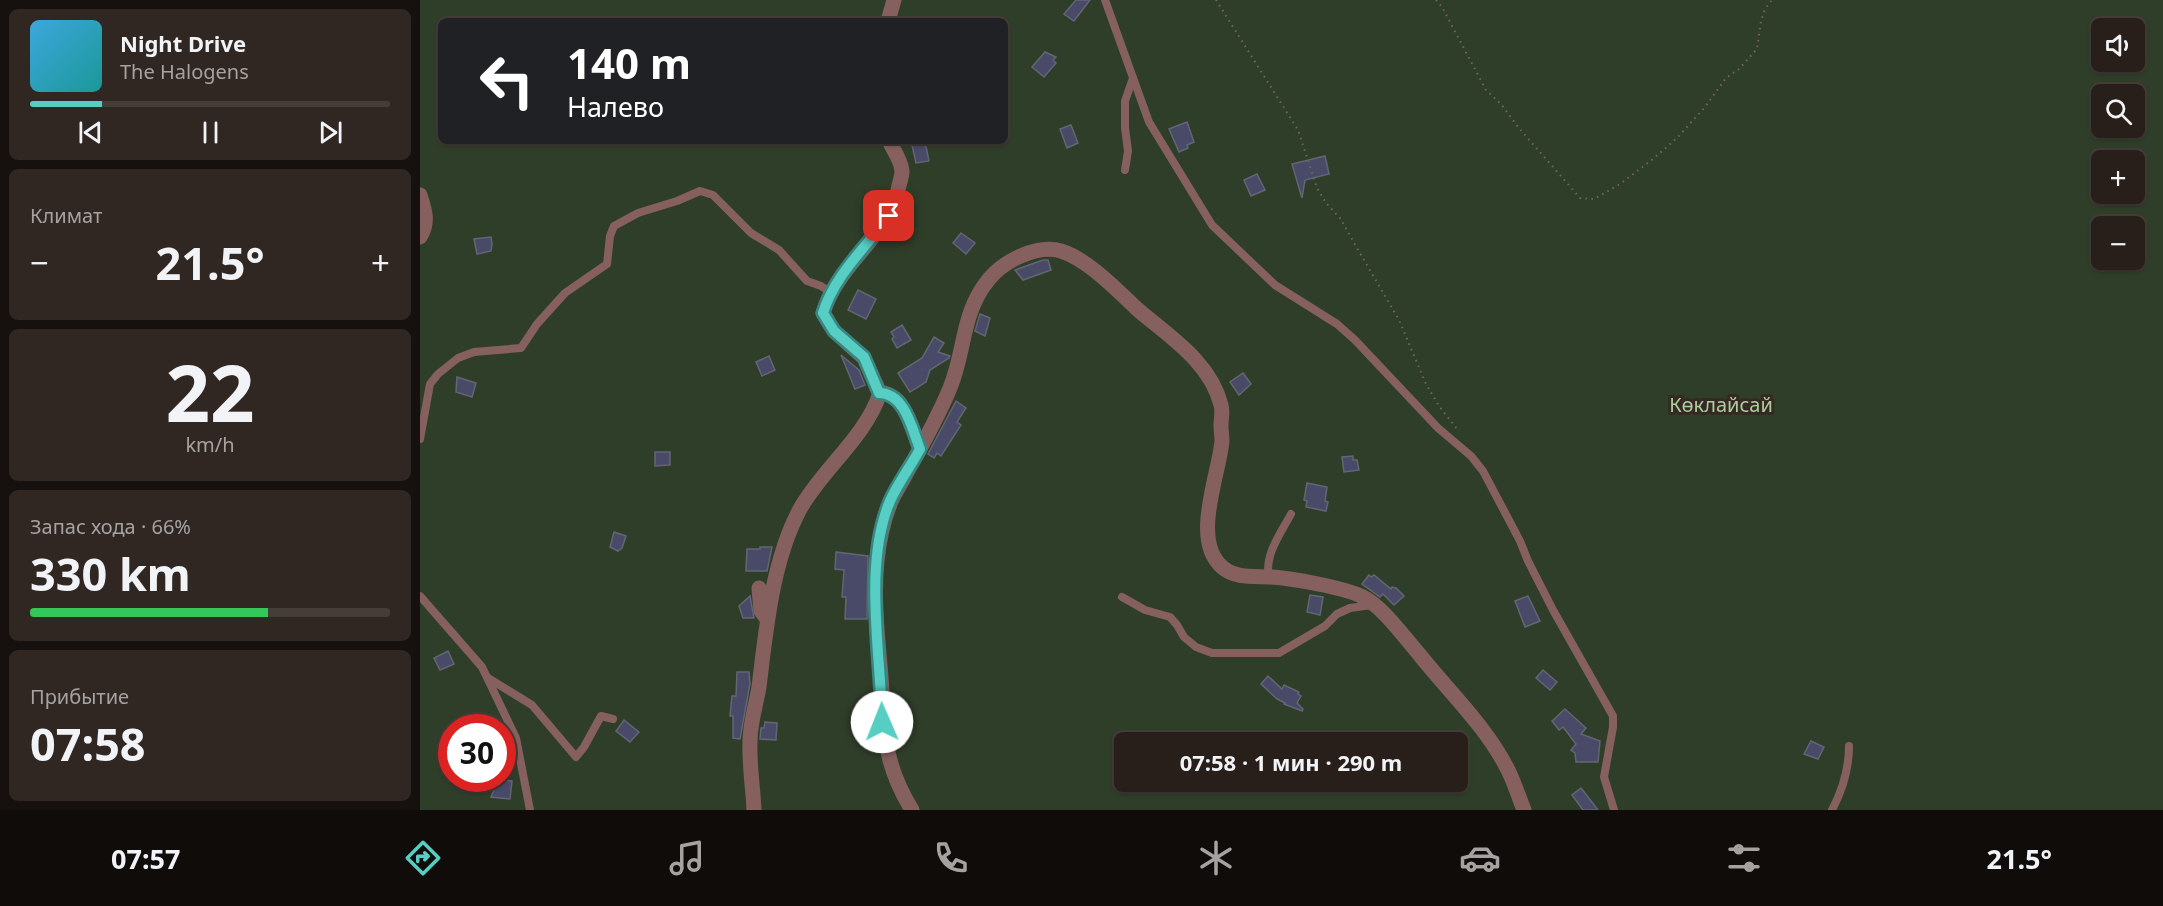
<!DOCTYPE html>
<html lang="ru">
<head>
<meta charset="utf-8">
<style>
  :root { --surface:#281f1a; --page:#302723; --text:#f1f3f6; --muted:#a5a2a2; --line:#443d39; --accent:#56cec4 }
  body { margin:0; font-family:"Noto Sans",sans-serif; background:var(--page); color:var(--text); height:100vh; display:flex; flex-direction:column; font-size:22px; white-space:nowrap }
  * { box-sizing:border-box; margin:0 }
  p { font-size:20px; color:var(--muted) }
  .icon { flex:none; width:33px; height:33px; fill:none; stroke:currentColor; stroke-width:2; stroke-linecap:round; stroke-linejoin:round }
  .map { position:relative; flex:1; overflow:hidden }
  .drawer { display:flex; flex-direction:column; gap:9px; padding:9px; background:#16110e; width:420px }
  .drawer>* { flex:none }
  .hud { position:absolute; left:18px; top:18px; width:570px; height:126px; border-radius:9px; box-shadow:0 2px 4px #0004,0 0 0 2px var(--line); background:#202124; color:#fff; overflow:hidden }
  .tools { position:absolute; left:1671px; top:18px; display:grid; gap:12px }
  .tools a { display:grid; place-items:center; width:54px; height:54px; border-radius:9px; background:var(--surface); box-shadow:0 2px 4px #0004,0 0 0 2px var(--line); font-size:30px }
  .speed { position:absolute; left:18px; top:714px; display:flex; gap:12px; font-size:30px; font-weight:700; text-align:center }
  .speed>* { display:grid; place-content:center; width:78px; height:78px; border-radius:50%; background:var(--surface); box-shadow:0 2px 4px #0004,0 0 0 2px var(--line); line-height:1 }
  .speed .limit { border:9px solid #d22; background:#fff; color:#111 }
  .pin { position:absolute; display:grid; place-items:center; width:51px; height:51px; color:#fff; margin:-26px; border-radius:12px; box-shadow:0 3px 9px #0006 }
  .me { position:absolute; width:66px; margin:-33px; rotate:359deg; stroke-linejoin:round; filter:drop-shadow(0 0 4px #0008) }
  .turn { display:flex; align-items:center; gap:21px; height:126px; padding:0 30px; font-size:27px }
  .turn .icon { width:78px; height:78px; stroke-width:2.5 }
  .turn b { display:block; font-size:42px; line-height:51px }
  .big { font-size:45px; font-weight:700; line-height:1.1 }
  .drawer .card { flex:1; display:flex; flex-direction:column; justify-content:center; gap:9px; min-width:0; padding:0 21px; border-radius:9px; background:var(--page) }
  .drawer .dial { align-items:center; gap:0 }
  .dial b { font-size:78px; line-height:1 }
  .song { display:flex; align-items:center; gap:18px }
  .cover { width:72px; height:72px; border-radius:9px; background:linear-gradient(135deg,hsl(200 70% 55%),hsl(180 70% 35%)) }
  .played { height:6px; border-radius:3px; background:linear-gradient(90deg,var(--accent) 20%,var(--line) 20%) }
  .keys { display:flex; justify-content:space-around; direction:ltr }
  .heat { display:flex; justify-content:space-between; align-items:center; font-size:33px; direction:ltr }
  .charge { height:9px; border-radius:4px; background:linear-gradient(90deg,#34c759 66%,var(--line) 0) }
  .trip { position:absolute; left:694px; top:732px; width:354px; height:60px; border-radius:9px; background:var(--surface); box-shadow:0 2px 4px #0004,0 0 0 2px var(--line); font-weight:700; line-height:60px; text-align:center }
  .tab-bar { display:flex; height:96px; justify-content:space-around; align-items:center; background:#100c0a; color:var(--muted) }
  .tab-bar .icon { width:42px; height:42px }
  .tab-bar .active { color:var(--accent) }
  .tab-bar b { font-size:27px; color:var(--text) }
  main { display:flex; flex:1; min-height:0 }
  .map>svg:first-child { display:block }
</style>
</head>
<body>
<main>
<section class="drawer">
<div class="card">
<div class="song"><i class="cover"></i><div><b>Night Drive</b><p>The Halogens</p></div></div>
<div class="played"></div>
<div class="keys"><svg class="icon" aria-label="previous" viewBox="0 0 24 24"><path d="M18 5L8 12l10 7zM5 5v14"/></svg><svg class="icon" aria-label="pause" viewBox="0 0 24 24"><path d="M8 5v14M16 5v14"/></svg><svg class="icon" aria-label="next" viewBox="0 0 24 24"><path d="M6 5l10 7-10 7zM19 5v14"/></svg></div>
</div>
<div class="card"><p>Климат</p>
<div class="heat"><a>−</a><b class="big">21.5°</b><a>+</a></div>
</div>
<div class="card dial"><b>22</b><p>km/h</p></div>
<div class="card"><p>Запас хода · 66%</p><b class="big">330 km</b><div class="charge"></div></div>
<div class="card"><p>Прибытие</p><b class="big">07:58</b></div>
</section>
<div class="map">
<svg width="1743" height="810" viewBox="0 0 1743 810">
  <rect width="100%" height="100%" fill="#362923"/>
  <path fill="#2f3e29" fill-rule="evenodd" d="M 0,0 L 1743,0 L 1743,810 L 0,810 ZM 21,21 L 585,21 L 585,141 L 21,141 ZM 1682,28 L 1714,28 L 1714,62 L 1682,62 ZM 1682,94 L 1714,94 L 1714,128 L 1682,128 ZM 1682,160 L 1714,160 L 1714,194 L 1682,194 ZM 1682,226 L 1714,226 L 1714,260 L 1682,260 ZM 32,728 L 82,728 L 82,778 L 32,778 ZM 705,742 L 1038,742 L 1038,782 L 705,782 Z"/>
  <g fill="#484a68" stroke="#646574" stroke-width="1.5">
    <polygon points="656,0 670,0 654,21 644,14"/>
    <polygon points="625,52 636,57 633,60 636,63 624,77 612,67"/>
    <polygon points="767,122 774,142 767,145 768,148 759,152 749,129"/>
    <polygon points="651,125 658,143 647,148 640,129"/>
    <polygon points="505,142 509,161 496,163 492,145"/>
    <polygon points="905,156 909,174 885,180 882,198 872,164"/>
    <polygon points="837,174 845,190 831,196 824,180"/>
    <polygon points="541,233 555,243 546,254 533,243"/>
    <polygon points="71,237 72,244 71,251 57,254 54,239"/>
    <polygon points="623,260 628,260 631,270 603,280 595,270"/>
    <polygon points="438,290 456,299 446,319 428,310"/>
    <polygon points="560,314 570,318 565,336 555,331"/>
    <polygon points="482,325 491,340 477,348 472,339 474,337 471,332"/>
    <polygon points="514,337 524,343 518,352 530,356 529,358 510,370 506,382 490,392 478,373 502,358"/>
    <polygon points="421,355 439,370 445,385 435,389"/>
    <polygon points="349,356 355,370 342,376 336,362"/>
    <polygon points="823,373 831,384 819,395 810,382"/>
    <polygon points="37,377 56,383 52,397 36,392"/>
    <polygon points="536,401 546,408 537,422 541,425 521,456 517,453 514,458 508,454"/>
    <polygon points="235,452 250,452 250,465 235,466"/>
    <polygon points="933,456 933,460 937,460 939,470 924,472 922,457"/>
    <polygon points="887,483 907,487 905,501 908,502 906,511 886,507 887,501 884,500"/>
    <polygon points="194,532 206,536 202,548 198,551 190,547"/>
    <polygon points="340,547 352,547 347,571 326,571 327,549 340,549"/>
    <polygon points="416,552 448,556 447,619 425,619 426,597 422,597 424,570 415,569"/>
    <polygon points="949,575 951,577 954,575 971,589 972,587 976,588 984,596 974,605 963,594 960,597 942,584"/>
    <polygon points="890,595 903,597 900,615 887,612"/>
    <polygon points="330,596 334,618 323,618 319,606"/>
    <polygon points="1108,596 1120,621 1105,627 1095,601"/>
    <polygon points="28,651 34,664 20,670 14,658"/>
    <polygon points="1123,670 1137,682 1130,690 1116,678"/>
    <polygon points="317,672 329,672 330,684 320,739 313,738 313,716 310,716 312,696 316,696"/>
    <polygon points="848,676 862,689 864,685 879,692 878,694 881,696 877,703 883,709 882,711 864,704 865,703 857,699 841,684"/>
    <polygon points="1145,709 1166,728 1161,734 1180,741 1178,762 1156,762 1155,753 1151,750 1156,744 1143,727 1139,730 1132,721"/>
    <polygon points="204,720 219,732 210,742 196,731"/>
    <polygon points="345,722 357,723 356,740 340,739 341,728 344,728"/>
    <polygon points="1391,741 1404,747 1398,759 1384,754"/>
    <polygon points="78,780 92,781 90,799 71,797"/>
    <polygon points="1161,788 1178,810 1163,810 1152,795"/>
  </g>
  <g fill="none" stroke-linecap="round" stroke-linejoin="round">
    <g stroke="#71655f" stroke-width="2" stroke-dasharray="1.5 4.5" stroke-linecap="butt">
      <polyline points="796,0 878,130 897,188 906,203 920,218 937,248 979,320 1006,384 1019,406 1037,429"/>
      <polyline points="1016,0 1022,7 1066,90 1081,104 1098,127 1160,198 1174,199 1200,184 1233,159 1257,138 1285,107 1306,78 1319,69 1337,49 1341,21 1345,9 1352,0"/>
    </g>
    <g stroke="#86605e" stroke-width="8">
      <polyline points="685,0 729,122 792,225 855,285 917,324 935,340 1018,428 1051,456 1063,471 1100,541 1108,561 1133,610 1193,716 1193,727 1184,777 1194,810"/>
      <polyline points="705,170 708,151 705,128 705,101 713,78"/>
      <polyline points="0,439 10,384 18,374 38,358 54,352 101,348 117,324 145,293 187,264 190,236 194,226 218,213 257,201 280,191 293,195 331,233 359,250 387,281 401,286 411,293"/>
      <path d="M 849,577 C 844,555 861,533 871,514"/>
      <polyline points="0,596 62,667 96,738 110,810"/>
      <polyline points="702,597 725,610 750,617 757,625 764,637 776,647 792,653 859,653 905,626 917,614 930,608 952,605"/>
      <polyline points="68,678 112,705 156,757 164,747 181,716 193,719"/>
      <path d="M 1412,810 C 1422,791 1429,768 1429,746"/>
    </g>
    <g stroke="#86605e" stroke-width="15">
      <polyline points="468,21 474,0"/>
      <path d="M 0,195 C 5,210 9,223 0,237"/>
      <path d="M 460,393 C 485,393 492,430 500,449"/>
      <polyline points="339,588 341,611 347,619"/>
      <path d="M 334,810 C 333,787 329,765 330,741 C 330,723 336,705 339,687 C 346,630 352,561 380,509 C 403,468 445,438 460,393 L 444,358 L 414,331 L 403,313 C 417,265 466,238 478,190 C 479,184 482,177 482,171 C 481,160 474,151 469,141"/>
      <path d="M 492,810 C 462,761 465,731 461,677 C 458,639 453,600 457,561 C 459,541 463,522 470,504 C 474,493 482,483 487,472 C 503,444 518,417 530,388 C 546,349 541,313 569,279 C 584,261 617,244 641,251 C 667,259 696,289 716,308 C 748,336 790,361 801,405 C 803,411 801,419 801,426 C 801,431 802,436 802,441 C 799,475 771,540 802,567 C 816,579 834,576 851,577 C 871,578 926,588 943,597 C 962,606 985,638 999,654 C 1029,692 1066,726 1088,770 C 1094,782 1099,797 1104,810"/>
    </g>
  </g>
  <g fill="none" stroke-linecap="round" stroke-linejoin="round">
    <defs>
      <path id="route" d="M 462,722 C 461,654 443,565 470,501 C 478,483 491,466 500,449 C 492,429 485,393 459,393 L 444,357 L 414,331 L 403,313 C 414,276 446,247 469,216"/>
    </defs>
    <use href="#route" stroke="#38867f" stroke-width="15"/>
    <use href="#route" stroke="#56cec4" stroke-width="10"/>
  </g>
  <g text-anchor="middle" dominant-baseline="central" stroke-width="6" stroke-linejoin="round" paint-order="stroke">
    <g font-size="20" fill="#a9cf9c" stroke="#362923">
      <text x="1301" y="404">Көклайсай</text>
    </g>
  </g>
</svg>
<div class="tools">
<a><svg class="icon" aria-label="sound" viewBox="0 0 24 24"><path d="M4 9h4l5-4v14l-5-4H4zM17 9q2 3 0 6"/></svg></a>
<a><svg class="icon" aria-label="search" viewBox="0 0 24 24"><circle cx="10" cy="10" r="6"/><path d="M15 15l6 6"/></svg></a>
<a>+</a>
<a>−</a>
</div>
<div class="speed"><div class="limit">30</div></div>
<div class="pin" style="left:469px;top:216px;background:#d93025"><svg class="icon" aria-label="arrive" viewBox="0 0 24 24"><path d="M6 21V4h12l-3 4 3 4H6"/></svg></div>
<svg class="me" style="left:462px;top:722px" viewBox="-20 -20 40 40"><circle r="19" fill="#fff"/><path d="M0-13L10 11 0 6-10 11z" fill="#56cec4"/></svg>
<div class="trip">07:58 · 1 мин · 290 m</div>
<div class="hud">
<div class="turn"><svg class="icon" aria-label="left" viewBox="0 0 24 24"><path d="M17 20v-9H6M10 6l-5 5 5 5"/></svg><div><b>140 m</b>Налево</div></div>
</div>
</div>
</main>
<nav class="tab-bar">
<b>07:57</b>
<svg class="icon active" aria-label="directions" viewBox="0 0 24 24"><path d="M12 3l9 9-9 9-9-9zM9 14v-3h6M13 9l2 2-2 2"/></svg>
<svg class="icon" aria-label="music" viewBox="0 0 24 24"><path d="M9 18V5l10-2v13"/><circle cx="6" cy="18" r="3"/><circle cx="16" cy="16" r="3"/></svg>
<svg class="icon" aria-label="phone" viewBox="0 0 24 24"><path d="M5 4h4l2 5-3 2q2 4 5 5l2-3 5 2v4C11 20 4 13 5 4z"/></svg>
<svg class="icon" aria-label="climate" viewBox="0 0 24 24"><path d="M12 3v18M4 7l16 10M4 17L20 7"/></svg>
<svg class="icon" aria-label="car" viewBox="0 0 24 24"><path d="M5 17H2v-5l4-1 3-4h7l3 4 3 1v5h-3M9 17h6M6 11h13"/><circle cx="7" cy="17" r="2"/><circle cx="17" cy="17" r="2"/></svg>
<svg class="icon" aria-label="filters" viewBox="0 0 24 24"><path d="M4 7h16M4 17h16"/><circle cx="9" cy="7" r="2"/><circle cx="15" cy="17" r="2"/></svg>
<b>21.5°</b>
</nav>
</body>
</html>
